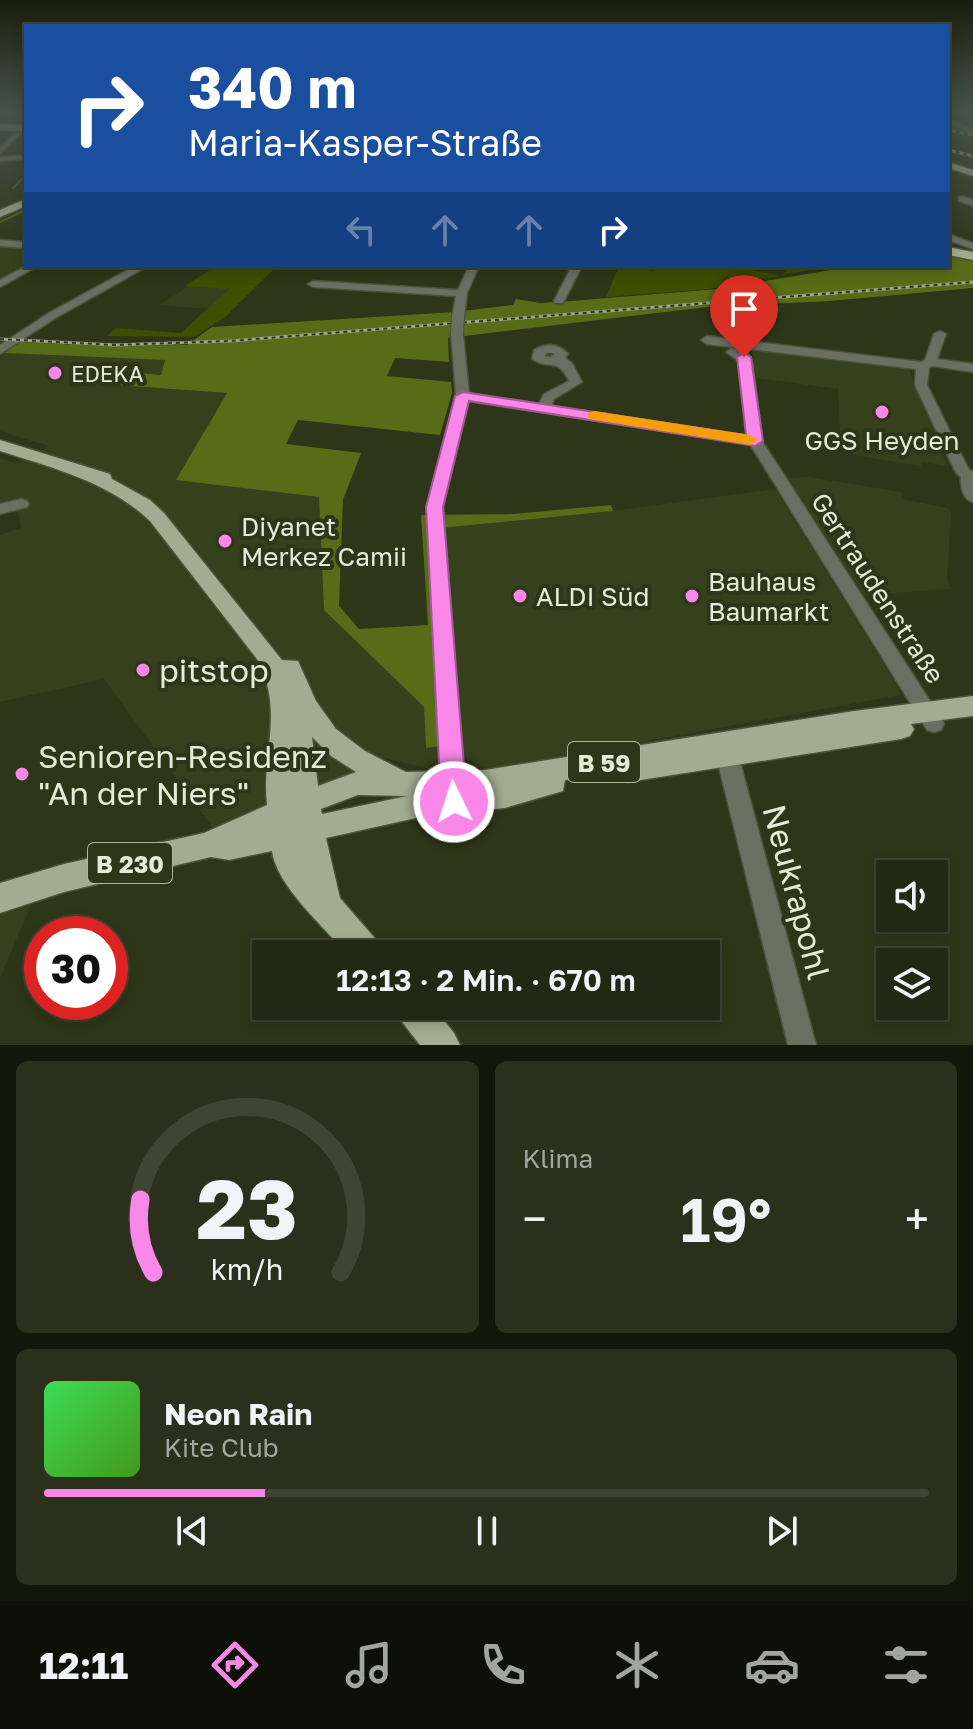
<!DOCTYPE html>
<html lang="de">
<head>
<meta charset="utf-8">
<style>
  :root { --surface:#222813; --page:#2a301c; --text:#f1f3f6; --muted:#a2a6a0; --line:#3f4433; --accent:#f987e8 }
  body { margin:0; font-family:"Golos Text",sans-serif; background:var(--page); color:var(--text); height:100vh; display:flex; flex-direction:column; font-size:30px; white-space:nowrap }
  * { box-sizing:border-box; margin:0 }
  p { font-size:26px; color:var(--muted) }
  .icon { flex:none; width:44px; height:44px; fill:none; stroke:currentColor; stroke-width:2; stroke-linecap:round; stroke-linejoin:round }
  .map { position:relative; height:1045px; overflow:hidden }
  .drawer { display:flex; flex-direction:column; gap:16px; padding:16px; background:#13160a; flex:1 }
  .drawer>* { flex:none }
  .top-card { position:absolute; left:24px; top:24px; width:926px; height:244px; border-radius:0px; box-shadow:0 4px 12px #0003,0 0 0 2px var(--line); background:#1a4fa0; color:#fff; overflow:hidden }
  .buttons { position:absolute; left:876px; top:860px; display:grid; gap:16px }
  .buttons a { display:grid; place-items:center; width:72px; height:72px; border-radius:0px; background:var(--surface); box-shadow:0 4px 12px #0003,0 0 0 2px var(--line); font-size:40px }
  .speed { position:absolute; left:24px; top:916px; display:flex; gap:16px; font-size:40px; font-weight:700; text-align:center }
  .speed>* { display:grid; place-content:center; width:104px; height:104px; border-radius:50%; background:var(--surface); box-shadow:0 4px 12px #0003,0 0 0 2px var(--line); line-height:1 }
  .speed .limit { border:12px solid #d22; background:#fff; color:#111 }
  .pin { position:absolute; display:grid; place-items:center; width:68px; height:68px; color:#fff; margin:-82px -34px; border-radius:50% 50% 50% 0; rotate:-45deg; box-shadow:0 0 8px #0007 }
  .pin .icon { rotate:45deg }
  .me { position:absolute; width:88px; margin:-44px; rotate:356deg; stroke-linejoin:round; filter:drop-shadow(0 0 6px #0008) }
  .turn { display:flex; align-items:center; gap:28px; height:168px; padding:0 32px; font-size:36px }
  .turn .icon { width:104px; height:104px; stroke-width:2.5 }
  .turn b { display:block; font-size:56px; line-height:68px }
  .lanes { display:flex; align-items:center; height:76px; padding:0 32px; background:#0003; justify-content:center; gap:40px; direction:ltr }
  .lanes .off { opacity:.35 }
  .big { font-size:60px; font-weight:600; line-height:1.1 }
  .drawer .widget { flex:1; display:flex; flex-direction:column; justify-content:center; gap:12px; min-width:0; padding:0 28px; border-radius:12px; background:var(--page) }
  .drawer .dial { align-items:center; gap:0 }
  .dial svg { height:208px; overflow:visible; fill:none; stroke:var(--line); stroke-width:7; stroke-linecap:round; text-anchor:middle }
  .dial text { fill:var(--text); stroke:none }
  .song { display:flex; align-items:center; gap:24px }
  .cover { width:96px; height:96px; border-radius:12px; background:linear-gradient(135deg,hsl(130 70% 55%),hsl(100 70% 35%)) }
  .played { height:8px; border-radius:4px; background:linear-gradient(90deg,var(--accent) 25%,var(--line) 25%) }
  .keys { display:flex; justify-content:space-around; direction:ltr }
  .heat { display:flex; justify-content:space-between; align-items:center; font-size:44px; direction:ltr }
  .drawer .tiles { flex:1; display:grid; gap:16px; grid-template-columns:1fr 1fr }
  .widget:last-child { grid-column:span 2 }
  .trip { position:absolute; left:252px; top:940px; width:468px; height:80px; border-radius:0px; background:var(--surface); box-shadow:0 4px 12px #0003,0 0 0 2px var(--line); font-weight:600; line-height:80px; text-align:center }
  .tabs { display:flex; height:128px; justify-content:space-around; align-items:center; background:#0e1008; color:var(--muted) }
  .tabs .icon { width:56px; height:56px }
  .tabs .selected { color:var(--accent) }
  .tabs b { font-size:36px; color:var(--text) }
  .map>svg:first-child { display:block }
</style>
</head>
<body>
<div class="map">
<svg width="973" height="1045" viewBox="0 0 973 1045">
  <rect width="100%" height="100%" fill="#2d3619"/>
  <g fill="#35401c">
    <polygon points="0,245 26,247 26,265 0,279"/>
    <polygon points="189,286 229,288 210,309 159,305"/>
    <polygon points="785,305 771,324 765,326 713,319 719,308"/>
    <polygon points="751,346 760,351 908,367 947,466 921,462 921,466 853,455 853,438 840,436 838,389 756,378"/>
    <polygon points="5,353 166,360 162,375 131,372 118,385 228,393 210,420 319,497 324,610 424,707 426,747 444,745 446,769 435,770 380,757 368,775 213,828 104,679 0,702 0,535 21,528 17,508 0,512 0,458 16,464 49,446 0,431 0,357"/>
    <polygon points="809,477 901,492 902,499 948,508 951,514 947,579 951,589 864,595 788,478"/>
    <polygon points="775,489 899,689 900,695 489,770 477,766 461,754 441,528 620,510"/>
    <polygon points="30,907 0,978 0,914"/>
  </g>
  <g fill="#3d4f00">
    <polygon points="216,266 277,266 224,318 194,337 107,336 116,328 181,333 229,289 185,286"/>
    <polygon points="619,266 653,271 657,266 733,266 781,276 788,269 783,266 831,266 709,289 606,297"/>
  </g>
  <polygon fill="#576c17" points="948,256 973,261 973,288 830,301 707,307 448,338 449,362 395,358 387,376 451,382 452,393 440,435 298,420 286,444 361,453 343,500 339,606 359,629 428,625 421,515 513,514 611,505 613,511 441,528 459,743 426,748 424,707 324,610 319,497 176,480 227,393 117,385 131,372 161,375 165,360 5,353 19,342 104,346 187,345 212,327 455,312 513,305 516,299 540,303 571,301 718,289 855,266 948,266"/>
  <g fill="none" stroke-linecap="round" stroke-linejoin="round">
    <g stroke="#526810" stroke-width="2">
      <polyline points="13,188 26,175"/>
      <polyline points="0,222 26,210"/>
    </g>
    <defs>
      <g id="minor">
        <polygon points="948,119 973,129 973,133 948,123"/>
        <polygon points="21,127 26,129 0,153 0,147"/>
        <polygon points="26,155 26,159 0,161 0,157"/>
        <polygon points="962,196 973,200 973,206 959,201 959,197"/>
        <polygon points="948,234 973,243 973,249 948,240"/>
        <polygon points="0,240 26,242 26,248 0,246"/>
        <polygon points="26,266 38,266 0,287 0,280"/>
        <polygon points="135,266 148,266 57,317 0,354 0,345 49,313"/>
        <polygon points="469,266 479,266 467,293 464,317 458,320 452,317 456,296 313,287 308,284 313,281 458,290"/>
        <polygon points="572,266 582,266 563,303 555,303 554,301"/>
        <path d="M 457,331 L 463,334 L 469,393 L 539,404 L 544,394 L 569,381 C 557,356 550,371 532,359 L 534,350 C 546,343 558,343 568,354 L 565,358 L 572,363 L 582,382 L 554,399 L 551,406 L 747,436 L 740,362 L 726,352 L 732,348 L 748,354 L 752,362 L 762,441 L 941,718 L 944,724 L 941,730 L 934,732 L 927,730 L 750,444 L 468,401 L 443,507 L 464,792 L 461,799 L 453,802 L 445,799 L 442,792 L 427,507 L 456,396 L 451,334 ZM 547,353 L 553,353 L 555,354 L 550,357 L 544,356 Z"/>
        <path d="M 940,331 L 946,334 L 937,359 L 973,364 L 973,372 L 932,366 L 929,368 L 927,385 L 969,470 L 973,471 L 973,502 C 963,499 960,487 961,477 L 956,473 L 915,385 L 916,369 L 707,344 L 701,340 L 707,336 L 921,362 L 925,360 L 934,334 Z"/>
        <polygon points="21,499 27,501 29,504 27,507 0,514 0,504"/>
        <polygon points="725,738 732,741 736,747 816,1045 788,1045 714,747 718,741"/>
      </g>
      <g id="major">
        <polygon points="0,124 26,125 26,131 0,130"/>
        <polygon points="948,162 973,170 973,176 948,168"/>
        <polygon points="26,199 26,206 0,217 0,210"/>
        <polygon points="948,247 973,252 973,260 948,255"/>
        <path d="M 0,440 L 110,474 L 112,479 L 150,500 L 164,513 L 282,660 L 298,661 L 316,701 L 336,729 L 365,751 L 406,772 L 485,770 L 854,711 L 973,696 L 973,716 L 911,724 L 914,729 L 910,736 L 901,739 L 628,782 L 618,779 L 615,772 L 565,780 L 563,791 L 505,808 L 425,816 L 326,838 L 340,898 L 379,943 L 384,954 L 347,954 C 324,927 276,885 272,851 L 229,860 L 211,857 L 64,892 L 0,913 L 0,883 L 64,864 L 204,833 L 267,805 C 261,753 285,711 257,659 L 150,521 C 109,482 53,468 0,451 ZM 312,737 L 331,756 L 356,772 L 318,786 ZM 358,795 L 407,796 L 322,814 L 321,809 Z"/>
        <polygon points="394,1006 433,1006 454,1033 460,1045 420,1045 399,1018"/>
      </g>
    </defs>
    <use href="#minor" stroke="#4a5338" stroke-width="3"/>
    <use href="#major" stroke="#4a5338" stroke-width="3"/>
    <use href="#minor" fill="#6a6f62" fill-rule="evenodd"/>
    <use href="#major" fill="#a2ac90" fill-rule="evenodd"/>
    <defs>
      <g id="rail">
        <polyline points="948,130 973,135"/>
        <polyline points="948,150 973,156"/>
        <polyline points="0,339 115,345 230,341 973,282"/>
      </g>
    </defs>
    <use href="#rail" stroke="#9ea690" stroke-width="3"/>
    <use href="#rail" stroke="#2d3619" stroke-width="2" stroke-dasharray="4" stroke-linecap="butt"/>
    <defs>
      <polyline id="minor-bridge" points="457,334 458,317"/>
    </defs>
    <use href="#minor-bridge" stroke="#4a5338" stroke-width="14" stroke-linecap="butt"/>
    <use href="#minor-bridge" stroke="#6a6f62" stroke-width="12"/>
  </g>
  <linearGradient id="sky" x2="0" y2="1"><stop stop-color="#191e0e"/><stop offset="0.43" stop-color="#465249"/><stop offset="1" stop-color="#465249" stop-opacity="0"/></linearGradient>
  <rect width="973" height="258" fill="url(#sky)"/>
  <polygon fill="#f987e8" stroke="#a25897" stroke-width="2" points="744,353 751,357 763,441 755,446 469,401 443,507 467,802 463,810 454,813 445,810 441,802 426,507 455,396 463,392 746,435 737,357"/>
  <polygon fill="#f59e0b" points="594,411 750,435 758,440 750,445 588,419 588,413"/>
  <g fill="#f987e8" stroke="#2d3619" stroke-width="3">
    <circle cx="55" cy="373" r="8"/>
    <circle cx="882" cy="412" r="8"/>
    <circle cx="225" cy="541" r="8"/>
    <circle cx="520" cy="596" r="8"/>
    <circle cx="692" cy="596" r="8"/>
    <circle cx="143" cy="670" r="8"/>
    <circle cx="22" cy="774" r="8"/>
  </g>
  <g text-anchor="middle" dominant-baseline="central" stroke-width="8" stroke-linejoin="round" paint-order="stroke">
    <g font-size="22" fill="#e4ebd9" stroke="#2d3619" text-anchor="start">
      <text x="71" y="373">EDEKA</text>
    </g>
    <g fill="#2d3619" stroke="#adb59f" stroke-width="2">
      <rect x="568" y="742" width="72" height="40" rx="6"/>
      <rect x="88" y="843" width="84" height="40" rx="6"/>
    </g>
    <g font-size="24" font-weight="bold" fill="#e4ebd9">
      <text x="604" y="762">B 59</text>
      <text x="130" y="863">B 230</text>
    </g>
    <g font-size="26" fill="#e4ebd9" stroke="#2d3619" text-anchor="start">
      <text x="882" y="440" text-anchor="middle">GGS Heyden</text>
      <text x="241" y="526">Diyanet<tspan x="241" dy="30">Merkez Camii</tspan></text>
      <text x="708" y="581">Bauhaus<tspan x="708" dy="30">Baumarkt</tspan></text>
      <text x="536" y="596">ALDI Süd</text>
    </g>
    <g font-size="26" fill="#e4ebd9" stroke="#2d3619">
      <text transform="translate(878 588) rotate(57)">Gertraudenstraße</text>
    </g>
    <g font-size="32" fill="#e4ebd9" stroke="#2d3619" text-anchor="start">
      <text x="159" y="670">pitstop</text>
      <text x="38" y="756">Senioren-Residenz<tspan x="38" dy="37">"An der Niers"</tspan></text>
    </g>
    <g font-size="32" fill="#e4ebd9" stroke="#2d3619">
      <text transform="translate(797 892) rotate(75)">Neukrapohl</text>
    </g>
  </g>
</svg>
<div class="buttons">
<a><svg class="icon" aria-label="sound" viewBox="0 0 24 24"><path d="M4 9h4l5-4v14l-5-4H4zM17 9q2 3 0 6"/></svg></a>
<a><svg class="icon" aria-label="layers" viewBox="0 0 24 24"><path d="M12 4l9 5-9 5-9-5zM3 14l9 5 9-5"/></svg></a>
</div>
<div class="speed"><div class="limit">30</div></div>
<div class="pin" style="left:744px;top:357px;background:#d93025"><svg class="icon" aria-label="arrive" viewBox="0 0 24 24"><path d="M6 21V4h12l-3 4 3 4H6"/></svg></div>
<svg class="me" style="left:454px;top:802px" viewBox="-20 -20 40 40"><circle r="17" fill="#f987e8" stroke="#fff" stroke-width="3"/><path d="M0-11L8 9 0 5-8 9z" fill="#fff"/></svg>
<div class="trip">12:13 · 2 Min. · 670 m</div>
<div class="top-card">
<div class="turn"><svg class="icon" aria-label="right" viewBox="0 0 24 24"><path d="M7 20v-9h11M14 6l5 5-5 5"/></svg><div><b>340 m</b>Maria-Kasper-Straße</div></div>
<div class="lanes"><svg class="icon off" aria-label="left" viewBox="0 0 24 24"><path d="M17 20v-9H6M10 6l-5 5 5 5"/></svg><svg class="icon off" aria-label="ahead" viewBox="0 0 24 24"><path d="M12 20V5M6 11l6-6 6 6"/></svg><svg class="icon off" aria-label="ahead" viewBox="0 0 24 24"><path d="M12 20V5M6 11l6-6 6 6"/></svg><svg class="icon" aria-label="right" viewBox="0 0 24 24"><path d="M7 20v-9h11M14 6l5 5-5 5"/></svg></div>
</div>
</div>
<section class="drawer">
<div class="tiles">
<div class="widget dial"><svg viewBox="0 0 100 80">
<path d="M14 69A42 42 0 1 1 86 69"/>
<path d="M14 69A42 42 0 0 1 9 41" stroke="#f987e8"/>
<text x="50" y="56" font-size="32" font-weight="700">23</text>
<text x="50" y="72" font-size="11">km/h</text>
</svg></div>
<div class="widget"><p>Klima</p>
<div class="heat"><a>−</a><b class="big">19°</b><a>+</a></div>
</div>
<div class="widget">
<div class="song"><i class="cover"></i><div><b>Neon Rain</b><p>Kite Club</p></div></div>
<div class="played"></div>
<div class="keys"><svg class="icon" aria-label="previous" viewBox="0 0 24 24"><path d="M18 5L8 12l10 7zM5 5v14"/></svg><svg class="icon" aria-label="pause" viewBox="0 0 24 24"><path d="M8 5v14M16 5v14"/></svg><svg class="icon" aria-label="next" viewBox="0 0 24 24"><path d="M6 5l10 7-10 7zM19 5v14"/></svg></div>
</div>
</div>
</section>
<nav class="tabs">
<b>12:11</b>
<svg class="icon selected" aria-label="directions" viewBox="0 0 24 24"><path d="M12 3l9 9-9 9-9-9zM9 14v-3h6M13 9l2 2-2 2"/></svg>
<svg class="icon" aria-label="music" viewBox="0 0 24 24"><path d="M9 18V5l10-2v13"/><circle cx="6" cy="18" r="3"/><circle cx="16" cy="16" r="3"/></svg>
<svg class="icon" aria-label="phone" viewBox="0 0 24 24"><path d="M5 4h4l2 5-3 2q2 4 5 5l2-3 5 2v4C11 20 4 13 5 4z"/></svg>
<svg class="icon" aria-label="climate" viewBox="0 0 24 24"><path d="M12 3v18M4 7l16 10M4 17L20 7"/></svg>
<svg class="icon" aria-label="car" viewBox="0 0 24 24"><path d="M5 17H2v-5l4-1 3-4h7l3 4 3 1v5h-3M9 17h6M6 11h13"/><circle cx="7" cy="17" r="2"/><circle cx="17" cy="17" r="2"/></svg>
<svg class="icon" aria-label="filters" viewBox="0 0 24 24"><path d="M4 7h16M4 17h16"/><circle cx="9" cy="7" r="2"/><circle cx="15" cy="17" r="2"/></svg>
</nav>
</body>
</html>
